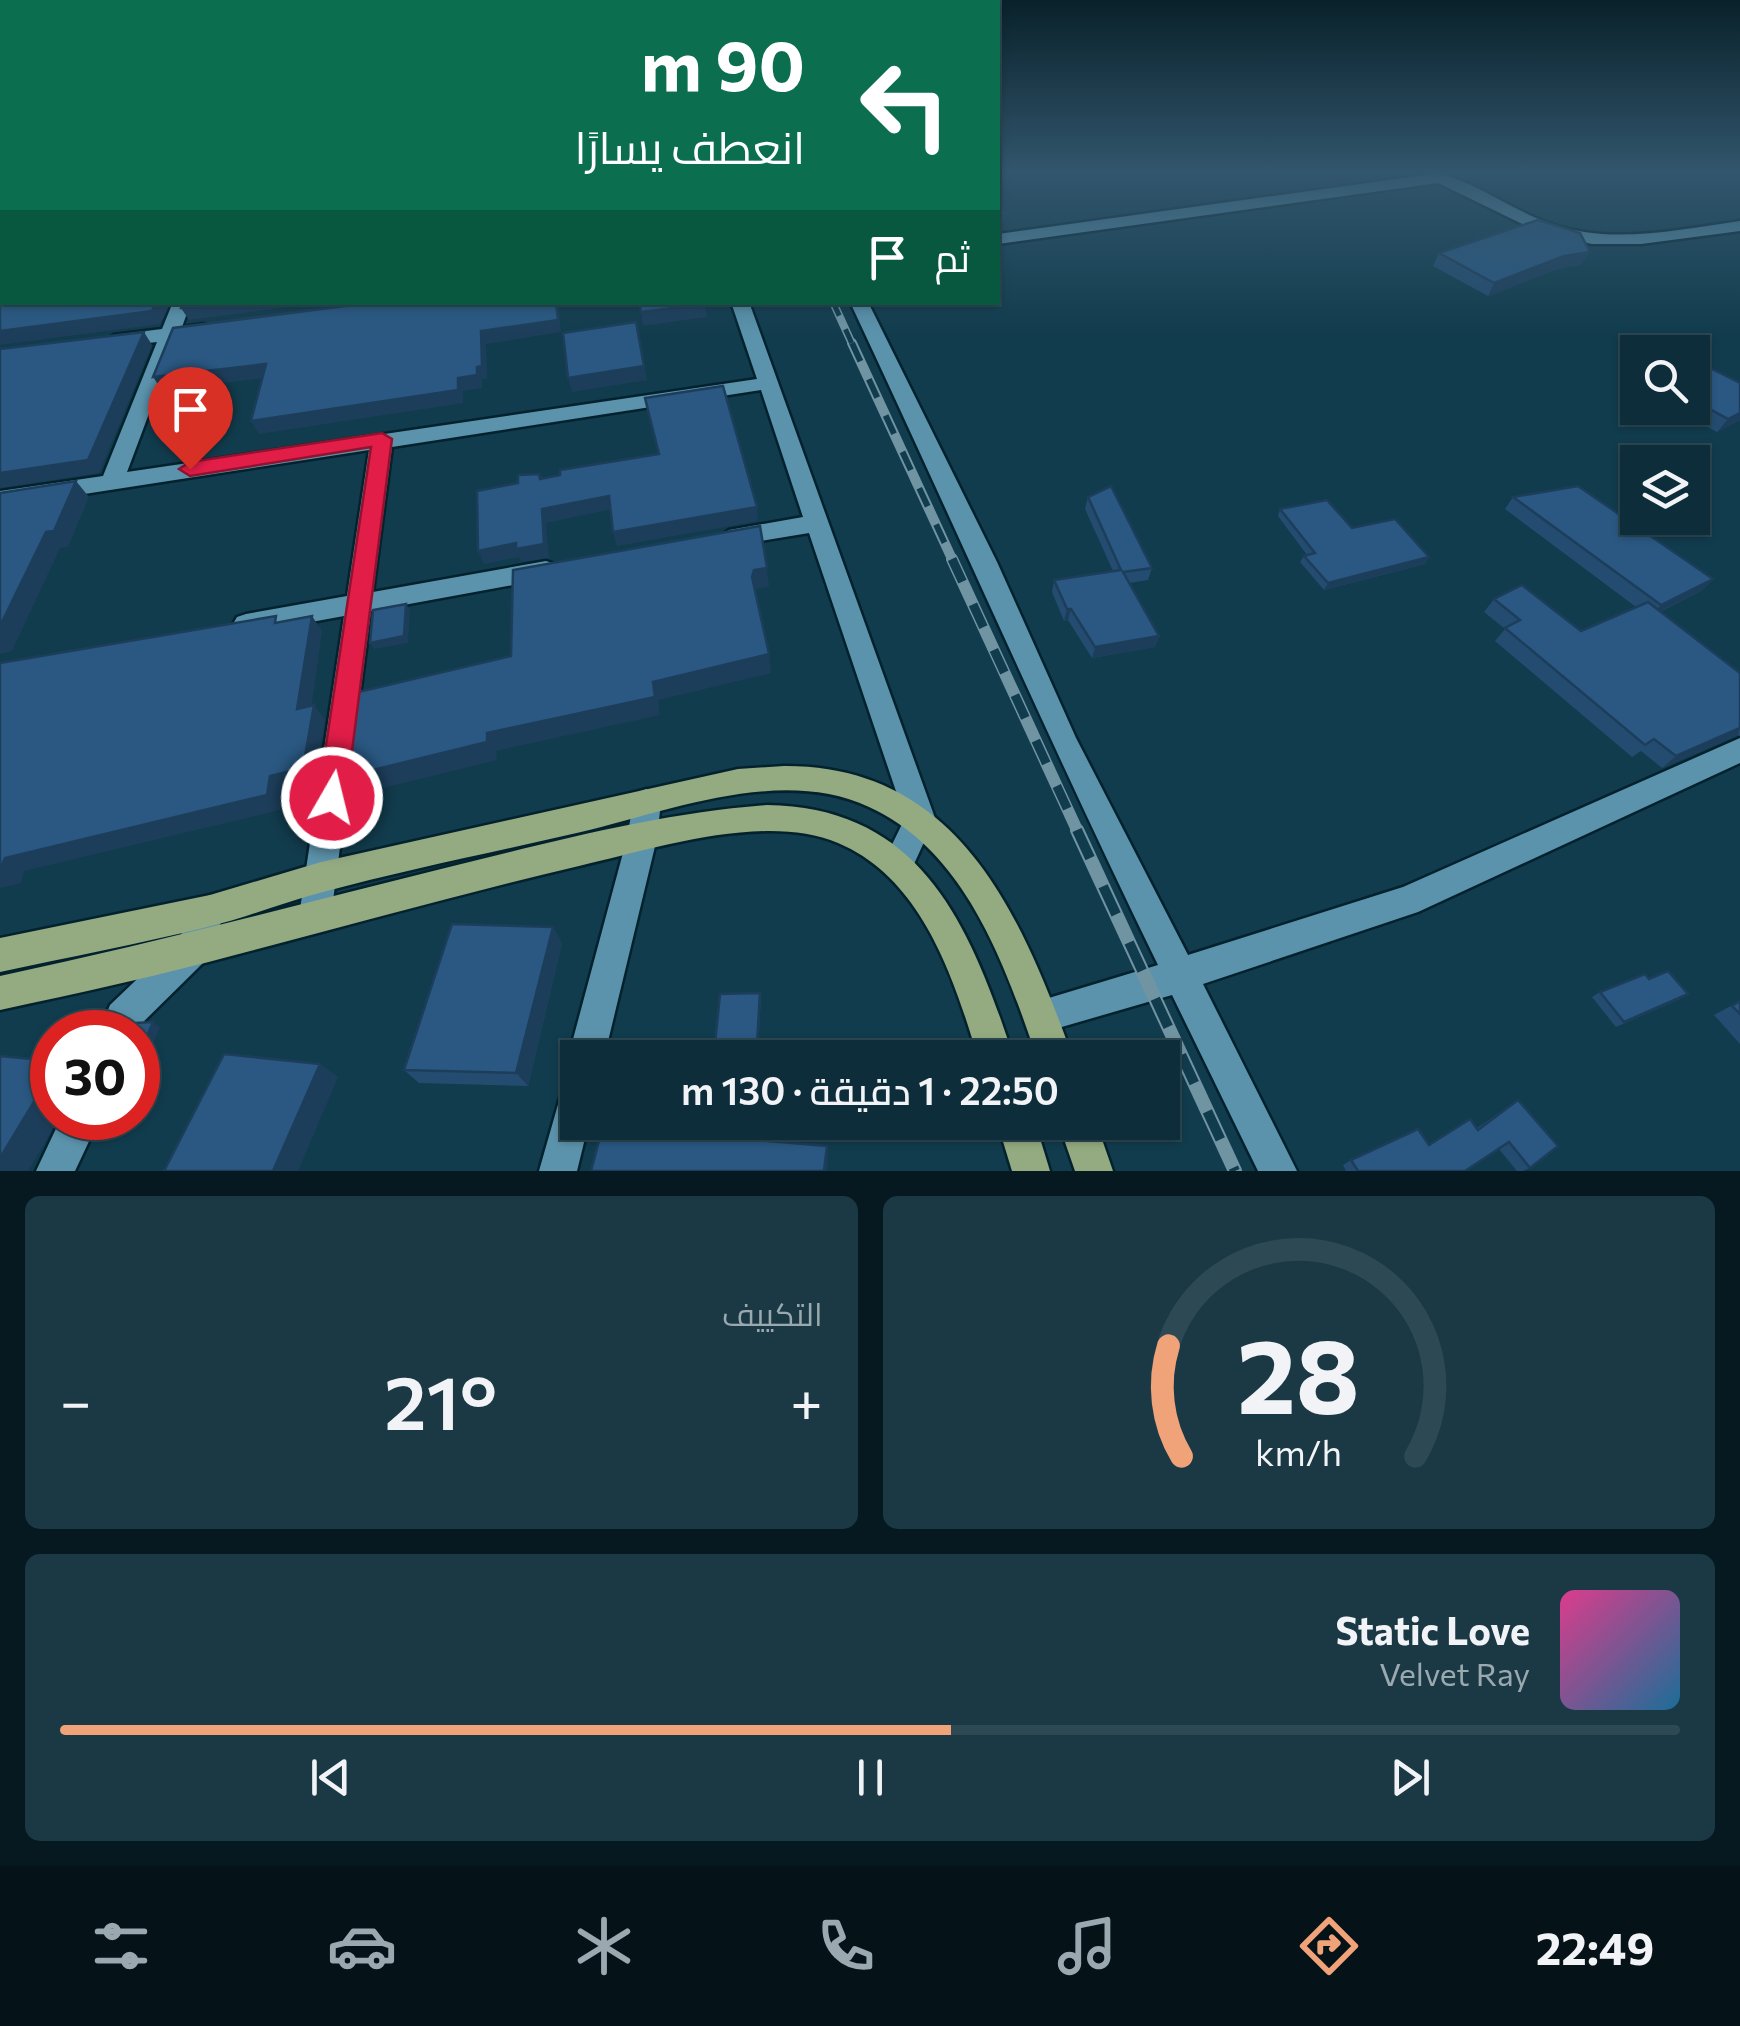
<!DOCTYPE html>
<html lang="ar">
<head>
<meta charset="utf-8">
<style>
  :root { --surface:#0d2d3a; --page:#1b3945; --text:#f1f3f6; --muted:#9aa8af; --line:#2d4954; --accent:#f0a279 }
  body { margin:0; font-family:Commissioner,Cairo,sans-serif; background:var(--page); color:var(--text); direction:rtl; height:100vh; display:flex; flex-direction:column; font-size:38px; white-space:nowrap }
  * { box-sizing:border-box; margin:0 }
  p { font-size:32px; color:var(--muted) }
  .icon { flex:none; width:55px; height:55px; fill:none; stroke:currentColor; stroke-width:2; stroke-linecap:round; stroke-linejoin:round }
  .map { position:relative; height:1171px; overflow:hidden; direction:ltr }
  .panel { display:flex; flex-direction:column; gap:25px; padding:25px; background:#071920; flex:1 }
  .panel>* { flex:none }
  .guide { position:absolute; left:0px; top:0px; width:1000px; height:305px; box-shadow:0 2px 8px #0004,0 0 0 2px var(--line); direction:rtl; background:#0b6e4f; color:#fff; overflow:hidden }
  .tools { position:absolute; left:1620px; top:335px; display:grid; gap:20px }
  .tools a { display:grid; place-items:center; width:90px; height:90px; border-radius:0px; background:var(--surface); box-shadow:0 2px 8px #0004,0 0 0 2px var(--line); font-size:50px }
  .speed { position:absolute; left:30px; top:1010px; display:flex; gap:20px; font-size:50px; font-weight:700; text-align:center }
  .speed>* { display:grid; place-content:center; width:130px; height:130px; border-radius:50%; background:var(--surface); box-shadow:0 2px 8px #0004,0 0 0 2px var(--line); line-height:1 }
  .speed .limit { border:15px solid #d22; background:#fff; color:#111 }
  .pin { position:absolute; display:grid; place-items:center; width:85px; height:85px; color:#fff; margin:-102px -42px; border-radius:50% 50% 50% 0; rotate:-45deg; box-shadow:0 0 10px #0007 }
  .pin .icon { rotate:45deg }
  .me { position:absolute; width:110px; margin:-55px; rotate:8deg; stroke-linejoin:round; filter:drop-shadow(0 0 8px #0008) }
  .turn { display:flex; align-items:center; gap:35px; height:210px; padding:0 30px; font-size:45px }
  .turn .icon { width:130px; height:130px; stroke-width:2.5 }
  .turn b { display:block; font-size:70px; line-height:85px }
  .then { display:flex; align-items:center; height:95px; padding:0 30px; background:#0003; gap:20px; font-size:38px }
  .big { font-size:75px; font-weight:600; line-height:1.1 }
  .panel .widget { flex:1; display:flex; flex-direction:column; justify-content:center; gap:15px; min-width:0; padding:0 35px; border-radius:15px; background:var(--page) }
  .panel .dial { align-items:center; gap:0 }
  .dial svg { height:260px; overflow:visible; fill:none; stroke:var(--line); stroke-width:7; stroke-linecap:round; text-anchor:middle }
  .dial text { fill:var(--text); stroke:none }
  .song { display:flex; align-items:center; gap:30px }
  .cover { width:120px; height:120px; border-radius:15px; background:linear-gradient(135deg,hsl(330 70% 55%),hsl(200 70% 35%)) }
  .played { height:10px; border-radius:5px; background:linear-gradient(90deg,var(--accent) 55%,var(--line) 55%) }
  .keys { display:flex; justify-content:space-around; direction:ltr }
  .heat { display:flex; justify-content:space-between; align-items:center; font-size:55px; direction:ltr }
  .panel .tiles { flex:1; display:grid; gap:25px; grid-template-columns:1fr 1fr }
  .widget:last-child { grid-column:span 2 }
  .trip { position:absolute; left:560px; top:1040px; width:620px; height:100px; border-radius:0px; background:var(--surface); box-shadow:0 2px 8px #0004,0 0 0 2px var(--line); font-weight:600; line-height:100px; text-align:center; direction:rtl }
  .dock { display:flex; height:160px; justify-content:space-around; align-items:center; background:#051217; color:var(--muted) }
  .dock .icon { width:70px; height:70px }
  .dock .current { color:var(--accent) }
  .dock b { font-size:45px; color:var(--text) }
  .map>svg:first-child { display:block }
</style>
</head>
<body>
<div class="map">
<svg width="1740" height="1171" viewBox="0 0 1740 1171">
  <rect width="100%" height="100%" fill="#113c4d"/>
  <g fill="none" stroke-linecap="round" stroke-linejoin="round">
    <defs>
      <g id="minor">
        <path d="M 1439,173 C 1478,184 1509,208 1546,222 C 1608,246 1676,230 1740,221 L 1740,231 L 1641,244 L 1592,244 L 1537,231 L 1438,183 L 998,244 L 998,234 Z"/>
        <rect x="0" y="178" width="2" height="10"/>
        <polygon points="173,302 191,302 182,327 204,324 214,330 204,336 177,339 127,472 757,379 731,302 749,302 935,818 909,875 898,880 887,875 882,865 905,818 809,533 729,546 717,538 729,530 803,517 761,390 392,447 373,592 546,561 555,564 558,570 555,576 546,579 371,611 331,916 327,927 315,932 303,927 299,916 344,616 246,634 237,631 233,624 237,617 246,614 347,596 369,450 0,507 0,491 103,476 157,342 114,347 104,341 114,335 162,329"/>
        <path d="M 850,302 L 868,302 L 997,562 L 1076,738 L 1188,955 L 1403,887 L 1740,738 L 1740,763 L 1418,912 L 1203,984 L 1297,1171 L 1258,1171 L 1172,995 L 1041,1033 L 1029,1028 L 1024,1016 L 1029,1004 L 1158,965 C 1051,746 954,523 850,302 Z"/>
        <polygon points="646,789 657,793 661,802 657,838 604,1058 578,1058 578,1072 568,1058 627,838 635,793"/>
        <polygon points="210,895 222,900 226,911 203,963 133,1032 99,1032 110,1005 179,939 198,900"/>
        <polygon points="578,1075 578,1122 589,1122 577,1171 539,1171 565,1080"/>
        <polygon points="61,1118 100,1118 75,1171 36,1171"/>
      </g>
      <g id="major">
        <path d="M 784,766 C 960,765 1022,917 1073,1058 L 1037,1058 C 1005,965 966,851 869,807 C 781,766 669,811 581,832 C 495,852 408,869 323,892 C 284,902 246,918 207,927 C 139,944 69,957 0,972 L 0,938 L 210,895 L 321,862 L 738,769 Z"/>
        <path d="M 767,805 C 924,807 971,929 1014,1058 L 978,1058 C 954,978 922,878 838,843 C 766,812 653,849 579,866 C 463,893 350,925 235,955 C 157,976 79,993 0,1010 L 0,976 C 150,944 297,905 445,868 C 551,842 659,813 767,805 Z"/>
        <polygon points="997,1122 1035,1122 1050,1171 1012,1171"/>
        <polygon points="1058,1122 1096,1122 1113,1171 1075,1171"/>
      </g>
    </defs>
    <use href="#minor" stroke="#04222e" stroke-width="5"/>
    <use href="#major" stroke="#04222e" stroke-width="5"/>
    <use href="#minor" fill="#5c93ac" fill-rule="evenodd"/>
    <use href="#major" fill="#94aa81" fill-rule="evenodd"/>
    <defs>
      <polyline id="rail-far3" points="833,302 853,346"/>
      <polyline id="rail-far2" points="852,343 953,561"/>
      <polyline id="rail-far1" points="952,559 1078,832"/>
      <polyline id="rail" points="1077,830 1235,1171"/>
    </defs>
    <use href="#rail-far3" stroke="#7194a3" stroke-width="8"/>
    <use href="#rail-far2" stroke="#7194a3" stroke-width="10"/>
    <use href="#rail-far1" stroke="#7194a3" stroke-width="12"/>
    <use href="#rail" stroke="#7194a3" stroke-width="14"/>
    <use href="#rail-far3" stroke="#113c4d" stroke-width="5" stroke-dasharray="15" stroke-linecap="butt"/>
    <use href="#rail-far2" stroke="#113c4d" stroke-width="6" stroke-dasharray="20" stroke-linecap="butt"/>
    <use href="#rail-far1" stroke="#113c4d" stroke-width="9" stroke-dasharray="25" stroke-linecap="butt"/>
    <use href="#rail" stroke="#113c4d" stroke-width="10" stroke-dasharray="31" stroke-linecap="butt"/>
  </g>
  <g fill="#244c70">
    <polygon points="1439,253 1582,264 1557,269 1488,296 1433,266"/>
    <polygon points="1692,359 1740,383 1740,420 1717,432 1673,408 1692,408"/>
    <polygon points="1088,497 1152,568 1148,580 1129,583 1159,636 1155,647 1092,658 1068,620 1064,621 1052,592 1054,580 1113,571 1085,509"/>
    <polygon points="1513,497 1713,579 1701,591 1660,612 1740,673 1740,736 1738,735 1662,768 1641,751 1632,757 1495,641 1505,629 1484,612 1494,599 1581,631 1636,607 1505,509"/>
    <polygon points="1280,509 1352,528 1429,557 1425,564 1324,590 1300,562 1304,556 1307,555 1278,516"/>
    <polygon points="562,943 528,1086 419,1083 404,1070"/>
    <polygon points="1649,979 1680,999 1616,1027 1592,997 1600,992"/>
    <polygon points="760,993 761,998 758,1047 716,1048 715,1044"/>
    <polygon points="1740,1001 1740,1044 1714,1015"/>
    <polygon points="1518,1100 1530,1168 1523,1171 1517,1171 1499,1149 1465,1171 1346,1171 1343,1165 1351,1160 1428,1145 1477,1128"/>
  </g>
  <g fill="#1d3e5b">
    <polygon points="1007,214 1006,221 998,223 998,217"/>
    <polygon points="1590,252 1582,264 1557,269 1488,296 1494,283 1564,256"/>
    <polygon points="156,302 171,302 160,324 0,345 0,331"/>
    <polygon points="221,302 326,302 189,320 181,308"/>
    <polygon points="556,302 558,302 561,332 486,344 487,379 482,379 482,388 463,391 463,403 259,434 251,421 458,378 477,367 481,331"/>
    <polygon points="705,304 707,317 643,326 641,312"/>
    <polygon points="636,322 647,380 572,392 568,378"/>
    <polygon points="144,332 152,345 99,473 0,488 0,473"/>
    <polygon points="266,364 273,377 162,390 153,377"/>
    <polygon points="1740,413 1740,420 1717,432 1728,419"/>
    <polygon points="76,481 89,497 68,547 60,548 12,651 0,654 0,626 46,532"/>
    <polygon points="609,496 612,509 546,523 549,558 521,562 519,557 484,564 478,551 542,509"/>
    <polygon points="757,507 758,521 617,546 613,532"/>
    <polygon points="1429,557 1425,564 1324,590 1328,583"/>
    <polygon points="767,568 769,587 756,589 755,595 752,577 754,570"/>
    <polygon points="1713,579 1701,591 1649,617 1661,605"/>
    <polygon points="406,604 410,610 408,643 374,649 370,643"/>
    <polygon points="1067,609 1071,609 1068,620 1064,621"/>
    <polygon points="312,616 322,631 309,724 297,709"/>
    <polygon points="1159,636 1155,647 1092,658 1095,647"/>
    <polygon points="769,654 771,673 658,700 660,715 496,751 497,760 354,795 340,778 653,682"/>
    <polygon points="314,705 325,720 315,782 283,790 280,810 24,871 21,883 0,888 0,870 5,858 270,776"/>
    <polygon points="1740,728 1738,735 1662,768 1676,756"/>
    <polygon points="553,927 562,943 528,1086 516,1073"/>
    <polygon points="760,993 761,998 758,1047 757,1043"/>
    <polygon points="153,1022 160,1027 144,1066 138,1062 138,1058"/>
    <polygon points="320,1064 338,1077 298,1171 273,1171"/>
    <polygon points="52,1072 52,1118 59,1118 28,1171 0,1171 0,1158"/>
    <polygon points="697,1122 705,1122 700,1145 695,1135"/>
    <polygon points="827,1146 828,1157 827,1171 824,1171"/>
  </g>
  <g fill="#2a5882" stroke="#1d3e5b" stroke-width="2.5">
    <polygon points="2,186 2,302 156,302 152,311 0,331 0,188"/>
    <polygon points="998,207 1007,214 998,217"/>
    <polygon points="1538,220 1580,233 1590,252 1564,256 1494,283 1439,253"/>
    <polygon points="182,302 221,302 181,308"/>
    <polygon points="376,302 556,302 558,320 481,331 482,366 477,367 477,375 458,378 458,390 251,421 266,364 153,377 173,328"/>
    <polygon points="639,302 705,302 705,304 641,312"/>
    <polygon points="636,322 644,366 568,378 563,333"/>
    <polygon points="144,332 88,460 0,473 0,349"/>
    <polygon points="1692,359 1740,383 1740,413 1728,419 1692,399"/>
    <polygon points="723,386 757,507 613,532 609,496 542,509 544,544 516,549 516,543 478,551 477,491 518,483 518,475 539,474 540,479 560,475 560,470 659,454 645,398"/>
    <polygon points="76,481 54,531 46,532 0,626 0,493"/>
    <polygon points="1111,486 1152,568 1123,572 1159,636 1095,647 1071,609 1067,609 1054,580 1121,570 1088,497"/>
    <polygon points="1578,486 1713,579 1661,605 1513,497"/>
    <polygon points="1327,500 1352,528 1395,519 1429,557 1328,583 1304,556 1315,553 1280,509"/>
    <polygon points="760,526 767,568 754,570 752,577 769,654 653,682 655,697 487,733 487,742 340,778 350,694 511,656 513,570"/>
    <polygon points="1522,585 1581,631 1648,602 1740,673 1740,728 1676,756 1654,739 1645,745 1505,628 1520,620 1494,599"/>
    <polygon points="406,604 404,636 370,643 373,610"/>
    <polygon points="276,616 275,623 312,616 297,709 314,705 303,768 270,776 267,795 5,858 0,870 0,663"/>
    <polygon points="452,924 553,927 516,1073 404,1070"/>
    <polygon points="1668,971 1688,994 1624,1022 1600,992 1645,974 1649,979"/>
    <polygon points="760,993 757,1043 715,1044 720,994"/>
    <polygon points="1740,1001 1740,1014 1732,1006"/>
    <polygon points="153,1022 138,1058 138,1032 118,1032 128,1030 135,1023"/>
    <polygon points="224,1054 320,1064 273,1171 164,1171"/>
    <polygon points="0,1056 52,1061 52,1072 0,1158"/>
    <polygon points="1518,1100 1558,1146 1530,1168 1509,1142 1465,1171 1358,1171 1351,1160 1418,1129 1429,1145 1470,1119 1478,1130"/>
    <polygon points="604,1122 697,1122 695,1135 827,1146 824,1171 591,1171"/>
  </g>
  <linearGradient id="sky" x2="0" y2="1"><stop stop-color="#09212a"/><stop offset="0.51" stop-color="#32566d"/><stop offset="1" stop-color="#32566d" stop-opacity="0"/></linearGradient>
  <rect width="1740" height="337" fill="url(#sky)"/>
  <polygon fill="#e11d48" stroke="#92132f" stroke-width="2.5" points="382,433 392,439 346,798 342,807 332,811 322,807 318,798 371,447 190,476 179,469 190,462"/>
</svg>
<div class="tools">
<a><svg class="icon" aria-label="search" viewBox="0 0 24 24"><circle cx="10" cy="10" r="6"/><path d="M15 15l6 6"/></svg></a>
<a><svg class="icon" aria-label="layers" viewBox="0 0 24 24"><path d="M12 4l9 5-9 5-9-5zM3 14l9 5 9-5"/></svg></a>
</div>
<div class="speed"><div class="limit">30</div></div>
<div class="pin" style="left:190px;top:469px;background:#d93025"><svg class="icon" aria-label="arrive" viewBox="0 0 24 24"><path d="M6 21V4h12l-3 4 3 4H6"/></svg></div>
<svg class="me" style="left:332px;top:798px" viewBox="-20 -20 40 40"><circle r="17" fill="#e11d48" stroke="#fff" stroke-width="3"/><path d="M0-11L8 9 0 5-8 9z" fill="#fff"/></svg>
<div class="trip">22:50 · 1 دقيقة · 130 m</div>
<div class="guide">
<div class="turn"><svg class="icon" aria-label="left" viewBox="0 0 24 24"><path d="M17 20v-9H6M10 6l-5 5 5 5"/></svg><div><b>90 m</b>انعطف يسارًا</div></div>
<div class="then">ثم<svg class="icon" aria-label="arrive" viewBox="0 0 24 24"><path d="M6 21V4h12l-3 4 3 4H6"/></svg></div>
</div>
</div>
<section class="panel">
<div class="tiles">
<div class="widget dial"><svg viewBox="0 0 100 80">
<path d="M14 69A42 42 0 1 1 86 69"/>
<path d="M14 69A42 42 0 0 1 10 35" stroke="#f0a279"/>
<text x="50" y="56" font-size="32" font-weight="700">28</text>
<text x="50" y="72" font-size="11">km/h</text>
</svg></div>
<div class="widget"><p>التكييف</p>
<div class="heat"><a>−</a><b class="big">21°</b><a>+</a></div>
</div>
<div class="widget">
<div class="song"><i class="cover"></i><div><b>Static Love</b><p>Velvet Ray</p></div></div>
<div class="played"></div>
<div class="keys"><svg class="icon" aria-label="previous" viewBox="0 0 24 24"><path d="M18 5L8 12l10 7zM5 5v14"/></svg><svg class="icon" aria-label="pause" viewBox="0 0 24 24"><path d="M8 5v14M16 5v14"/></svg><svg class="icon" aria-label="next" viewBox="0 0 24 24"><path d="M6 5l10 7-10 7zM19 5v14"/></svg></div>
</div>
</div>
</section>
<nav class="dock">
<b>22:49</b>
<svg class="icon current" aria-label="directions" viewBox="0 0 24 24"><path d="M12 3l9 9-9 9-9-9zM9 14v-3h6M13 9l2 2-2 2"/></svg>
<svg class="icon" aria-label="music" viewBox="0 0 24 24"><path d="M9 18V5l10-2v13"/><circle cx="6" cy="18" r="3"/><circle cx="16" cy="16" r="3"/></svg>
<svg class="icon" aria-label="phone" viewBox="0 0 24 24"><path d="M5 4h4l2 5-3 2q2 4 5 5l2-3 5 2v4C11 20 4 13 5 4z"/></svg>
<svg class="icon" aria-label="climate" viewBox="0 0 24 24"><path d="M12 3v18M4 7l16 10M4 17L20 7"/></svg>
<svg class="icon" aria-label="car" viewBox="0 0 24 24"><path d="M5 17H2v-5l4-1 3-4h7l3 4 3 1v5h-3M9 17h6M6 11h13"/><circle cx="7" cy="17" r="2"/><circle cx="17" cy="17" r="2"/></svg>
<svg class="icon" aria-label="filters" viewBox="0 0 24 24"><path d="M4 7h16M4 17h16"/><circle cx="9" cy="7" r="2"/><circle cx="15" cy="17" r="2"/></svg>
</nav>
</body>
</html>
